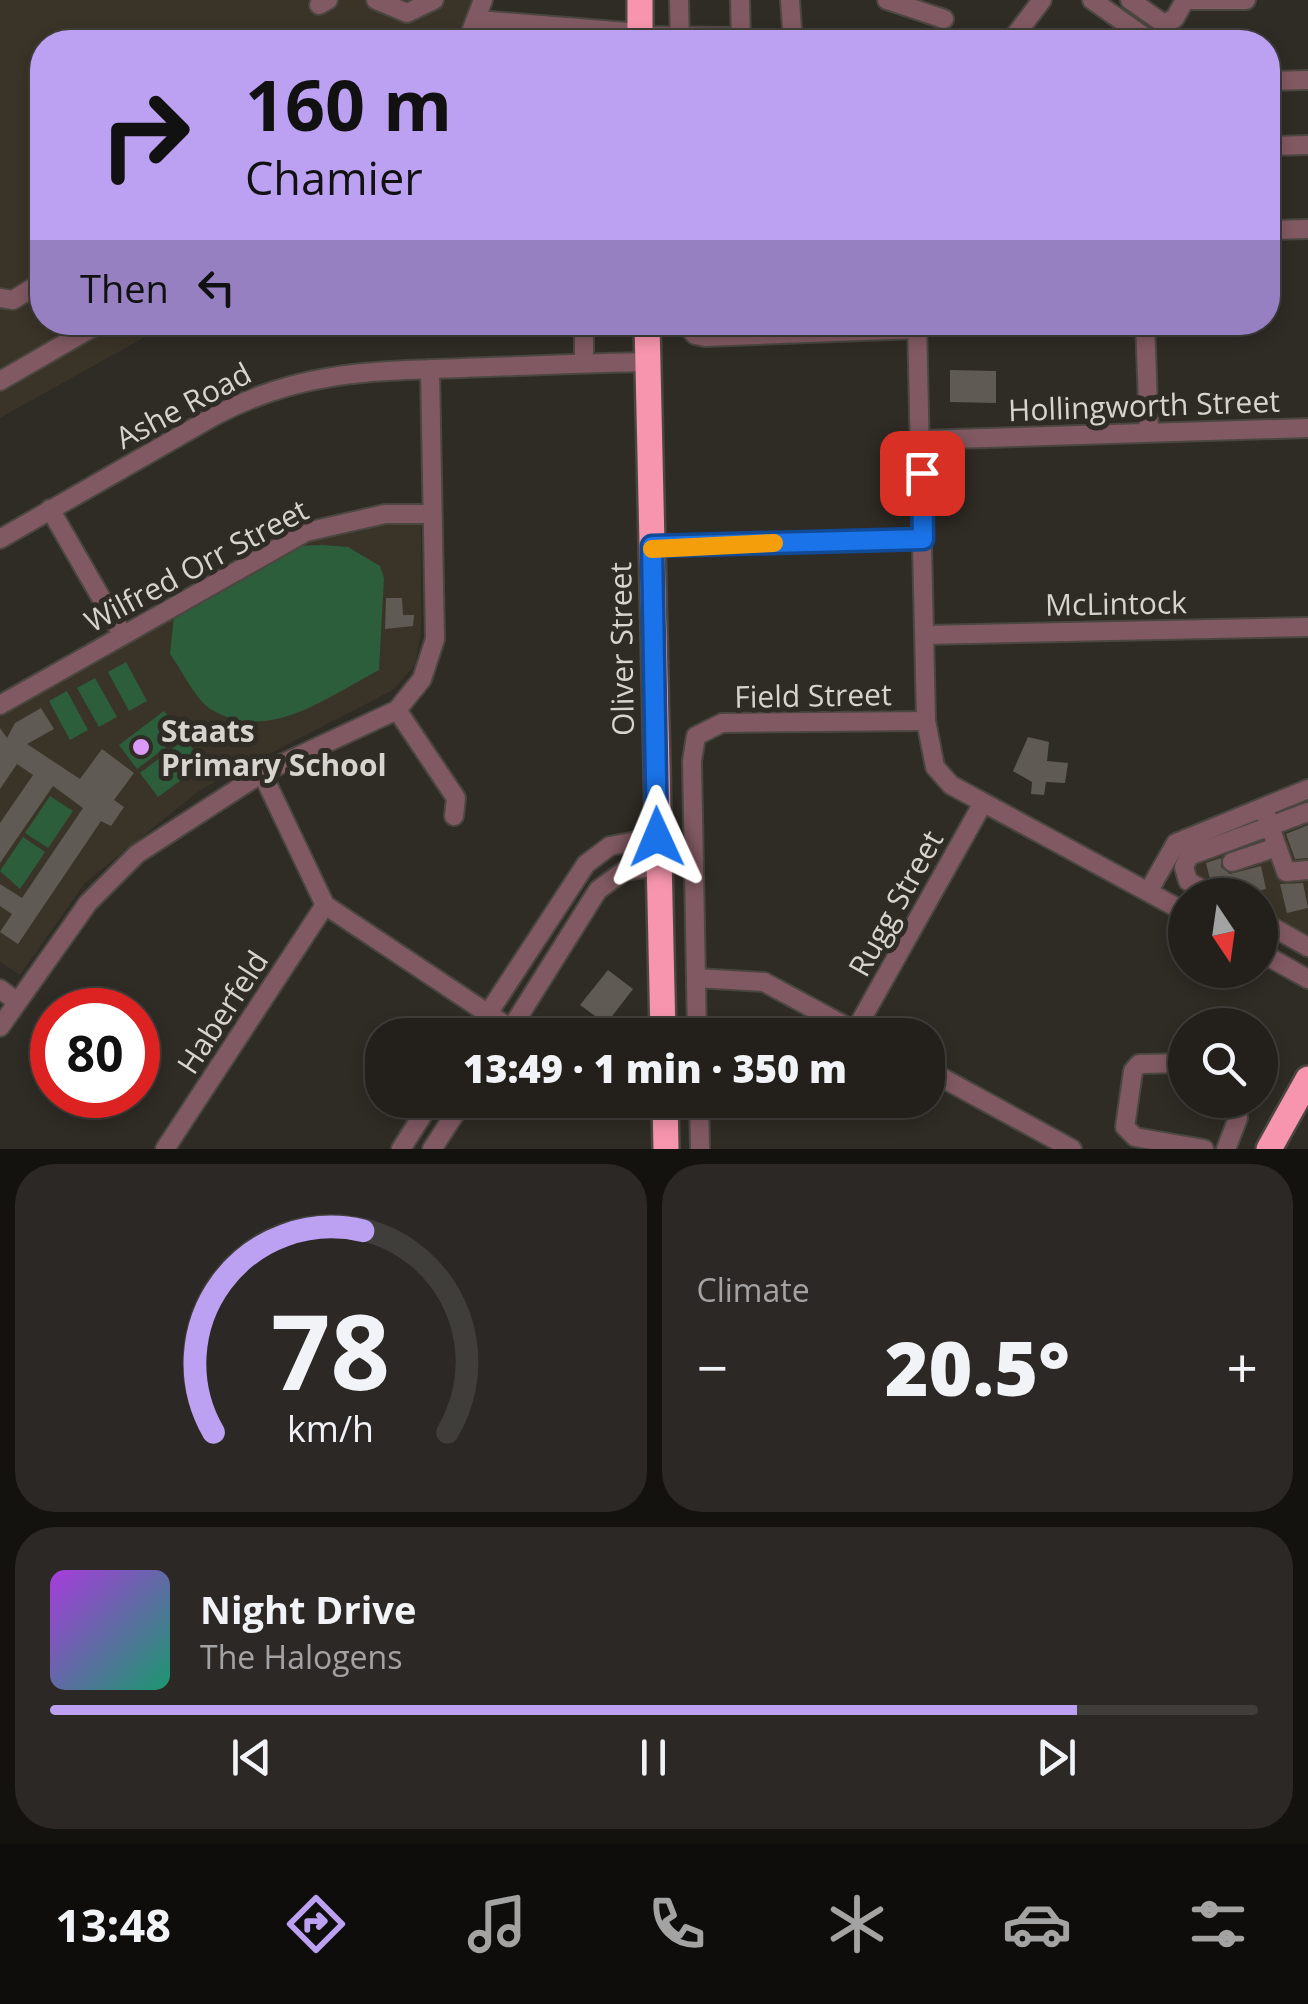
<!DOCTYPE html>
<html lang="en">
<head>
<meta charset="utf-8">
<style>
  :root { --surface:#23201c; --page:#2b2825; --text:#f1f3f6; --muted:#a3a3a3; --line:#403e3b; --accent:#bca0f2 }
  body { margin:0; font-family:"Open Sans",sans-serif; background:var(--page); color:var(--text); height:100vh; display:flex; flex-direction:column; font-size:38px; white-space:nowrap }
  * { box-sizing:border-box; margin:0 }
  p { font-size:32px; color:var(--muted) }
  .icon { flex:none; width:55px; height:55px; fill:none; stroke:currentColor; stroke-width:2; stroke-linecap:round; stroke-linejoin:round }
  .map { position:relative; height:1149px; overflow:hidden }
  .side { display:flex; flex-direction:column; gap:15px; padding:15px; background:#13120f; flex:1 }
  .side>* { flex:none }
  .banner { position:absolute; left:30px; top:30px; width:1250px; height:305px; border-radius:40px; box-shadow:0 5px 15px #0003,0 0 0 2px var(--line); background:#bca0f2; color:#111; overflow:hidden }
  .needle { width:65px; rotate:167deg }
  .tools { position:absolute; left:1168px; top:878px; display:grid; gap:20px }
  .tools a { display:grid; place-items:center; width:110px; height:110px; border-radius:50%; background:var(--surface); box-shadow:0 5px 15px #0003,0 0 0 2px var(--line); font-size:50px }
  .speed { position:absolute; left:30px; top:988px; display:flex; gap:20px; font-size:50px; font-weight:700; text-align:center }
  .speed>* { display:grid; place-content:center; width:130px; height:130px; border-radius:50%; background:var(--surface); box-shadow:0 5px 15px #0003,0 0 0 2px var(--line); line-height:1 }
  .speed .limit { border:15px solid #d22; background:#fff; color:#111 }
  .pin { position:absolute; display:grid; place-items:center; width:85px; height:85px; color:#fff; margin:-42px; border-radius:20px; box-shadow:0 5px 15px #0006 }
  .me { position:absolute; width:110px; margin:-55px; rotate:359deg; stroke-linejoin:round; filter:drop-shadow(0 0 8px #0008) }
  .turn { display:flex; align-items:center; gap:35px; height:210px; padding:0 50px; font-size:45px }
  .turn .icon { width:130px; height:130px; stroke-width:2.5 }
  .turn b { display:block; font-size:70px; line-height:85px }
  .then { display:flex; align-items:center; height:95px; padding:0 50px; background:#0003; gap:20px; font-size:38px }
  .big { font-size:75px; font-weight:800; line-height:1.1 }
  .side .widget { flex:1; display:flex; flex-direction:column; justify-content:center; gap:15px; min-width:0; padding:0 35px; border-radius:40px; background:var(--page) }
  .side .dial { align-items:center; gap:0 }
  .dial svg { height:260px; overflow:visible; fill:none; stroke:var(--line); stroke-width:7; stroke-linecap:round; text-anchor:middle }
  .dial text { fill:var(--text); stroke:none }
  .song { display:flex; align-items:center; gap:30px }
  .cover { width:120px; height:120px; border-radius:15px; background:linear-gradient(135deg,hsl(280 70% 55%),hsl(160 70% 35%)) }
  .played { height:10px; border-radius:5px; background:linear-gradient(90deg,var(--accent) 85%,var(--line) 85%) }
  .keys { display:flex; justify-content:space-around; direction:ltr }
  .heat { display:flex; justify-content:space-between; align-items:center; font-size:55px; direction:ltr }
  .side .tiles { flex:1; display:grid; gap:15px; grid-template-columns:1fr 1fr }
  .widget:last-child { grid-column:span 2 }
  .trip { position:absolute; left:365px; top:1018px; width:580px; height:100px; border-radius:40px; background:var(--surface); box-shadow:0 5px 15px #0003,0 0 0 2px var(--line); font-weight:800; line-height:100px; text-align:center }
  .dock { display:flex; height:160px; justify-content:space-around; align-items:center; background:#0e0d0b; color:var(--muted) }
  .dock .icon { width:70px; height:70px }
  .dock .selected { color:var(--accent) }
  .dock b { font-size:45px; color:var(--text) }
  .map>svg:first-child { display:block }
</style>
</head>
<body>
<div class="map">
<svg width="1308" height="1149" viewBox="0 0 1308 1149">
  <rect width="100%" height="100%" fill="#2f2b25"/>
  <g fill="#3a3327">
    <polygon points="0,0 472,0 456,42 42,42 42,322 170,323 0,418"/>
    <polygon points="421,515 421,633 415,665 393,690 200,790 85,883 20,975 0,962 0,705 302,538"/>
    <polygon points="1308,792 1308,937 1260,912 1260,895 1228,895 1172,866 1182,840"/>
  </g>
  <g fill="#2c5e3c">
    <path d="M 323,545 L 348,547 L 380,566 L 384,578 L 379,670 C 331,695 268,744 212,710 C 196,701 182,670 170,654 L 174,616 L 294,546 Z"/>
    <polygon points="126,662 147,701 129,711 108,672"/>
    <polygon points="95,678 117,717 99,727 77,688"/>
    <polygon points="67,691 88,730 70,740 49,701"/>
    <polygon points="164,711 182,735 137,769 119,745"/>
    <polygon points="185,739 204,763 158,797 140,773"/>
    <polygon points="50,796 73,811 48,848 25,833"/>
    <polygon points="23,837 45,852 20,889 0,871"/>
  </g>
  <g fill="#5f5b54">
    <polygon points="950,370 996,371 996,403 950,402"/>
    <polygon points="386,598 402,598 403,615 414,615 413,626 385,629"/>
    <polygon points="41,708 54,729 27,744 80,779 102,749 134,773 114,800 124,807 111,826 101,821 18,944 0,932 12,914 0,906 0,884 22,898 83,808 53,786 0,863 0,823 33,775 17,764 0,789 0,728 7,738 15,723"/>
    <polygon points="1028,737 1049,742 1047,761 1068,763 1065,783 1046,782 1044,795 1031,794 1032,782 1013,771"/>
    <polygon points="1308,825 1308,858 1295,859 1286,834"/>
    <polygon points="1221,858 1221,867 1230,874 1261,866 1266,889 1244,894 1241,879 1218,884 1210,879 1206,863"/>
    <polygon points="1303,883 1308,908 1287,913 1280,884"/>
    <polygon points="608,970 633,989 606,1024 580,1005"/>
  </g>
  <g fill="none" stroke-linecap="round" stroke-linejoin="round">
    <defs>
      <g id="minor">
        <polyline points="376,0 407,13 434,0"/>
        <polyline points="679,0 680,42"/>
        <polyline points="740,0 741,42"/>
        <polyline points="790,0 793,42"/>
        <polyline points="887,0 944,19"/>
        <polyline points="1092,0 1152,42"/>
        <polyline points="1130,0 1164,24 1175,18 1185,0"/>
        <polyline points="1185,0 1246,0"/>
        <polyline points="319,5 328,0"/>
        <polyline points="479,20 640,33"/>
        <polyline points="640,36 741,37"/>
        <polyline points="467,42 483,0"/>
        <polyline points="1010,42 1042,0"/>
        <polyline points="1268,81 1308,80"/>
        <polyline points="1268,146 1308,145"/>
        <polyline points="1268,230 1308,229"/>
        <polyline points="0,298 13,300 42,282"/>
        <polyline points="684,322 695,335 705,337 917,329"/>
        <polyline points="917,322 926,721 935,767 951,785 1185,912"/>
        <polyline points="1145,322 1149,432"/>
        <polyline points="584,363 584,333 592,322"/>
        <polyline points="0,381 102,322"/>
        <polyline points="921,440 1308,428"/>
        <polyline points="50,509 122,634"/>
        <path d="M 0,539 L 216,415 C 301,371 370,371 463,368 C 525,366 586,363 648,362"/>
        <polyline points="652,546 923,539"/>
        <polyline points="925,635 1308,627"/>
        <polyline points="0,705 306,532 385,514 431,514"/>
        <polyline points="397,710 456,798 454,816"/>
        <polyline points="262,773 325,905 511,1029"/>
        <polyline points="1266,815 1286,872 1308,870"/>
        <polyline points="1232,862 1277,847"/>
        <polyline points="1148,892 1176,843 1308,789"/>
        <polyline points="1212,895 1188,881 1184,867 1189,856 1308,812"/>
        <polyline points="1260,920 1308,947"/>
        <polyline points="1260,952 1308,979"/>
        <polyline points="696,978 764,982 862,1035"/>
        <polyline points="0,989 16,1001"/>
        <polyline points="0,1027 88,903 137,854 262,773 397,710 422,679 435,639 430,369"/>
        <polyline points="855,1031 983,803"/>
        <polyline points="474,1035 586,864 610,846 657,837"/>
        <polyline points="507,1035 598,890 624,871 658,866"/>
        <polyline points="697,1035 692,761 696,736 722,723 926,721"/>
        <polyline points="1185,1063 1139,1064 1133,1071 1125,1127 1135,1137 1204,1149"/>
        <polyline points="928,1070 1072,1149"/>
        <polyline points="699,1100 700,1149"/>
        <polyline points="165,1149 325,905"/>
        <polyline points="401,1149 432,1100"/>
        <polyline points="432,1149 464,1100"/>
        <polyline points="1226,1149 1238,1118 1236,1100"/>
      </g>
      <g id="highway">
        <polyline points="640,0 640,42"/>
        <polyline points="647,322 663,1035"/>
        <polyline points="665,1100 666,1149"/>
        <polyline points="1269,1149 1308,1079"/>
      </g>
    </defs>
    <use href="#minor" stroke="#4a4640" stroke-width="22"/>
    <use href="#highway" stroke="#4a4640" stroke-width="30"/>
    <use href="#minor" stroke="#815962" stroke-width="18"/>
    <use href="#highway" stroke="#f695ad" stroke-width="25"/>
  </g>
  <g fill="none" stroke-linecap="round" stroke-linejoin="round">
    <defs>
      <polyline id="route" points="657,837 652,546 923,539 922,473"/>
    </defs>
    <use href="#route" stroke="#114b97" stroke-width="25"/>
    <use href="#route" stroke="#1a73e8" stroke-width="18"/>
    <polyline stroke="#f59e0b" stroke-width="18" points="652,549 774,543"/>
  </g>
  <circle fill="#db9af6" stroke="#2f2b25" stroke-width="4" cx="141" cy="747" r="10"/>
  <g text-anchor="middle" dominant-baseline="central" stroke-width="10" stroke-linejoin="round" paint-order="stroke">
    <g font-size="30" fill="#d7d4d0" stroke="#2f2b25">
      <text transform="translate(183 405) rotate(-28)">Ashe Road</text>
      <text transform="translate(1144 405) rotate(-2)">Hollingworth Street</text>
      <text transform="translate(196 565) rotate(-28)">Wilfred Orr Street</text>
      <text transform="translate(1116 603) rotate(-1)">McLintock</text>
      <text transform="translate(621 649) rotate(-91)">Oliver Street</text>
      <text transform="translate(813 695) rotate(-1)">Field Street</text>
      <text transform="translate(895 903) rotate(-61)">Rugg Street</text>
      <text transform="translate(222 1012) rotate(-57)">Haberfeld</text>
    </g>
    <g font-size="30" font-weight="bold" fill="#d7d4d0" stroke="#2f2b25" text-anchor="start">
      <text x="161" y="730">Staats<tspan x="161" dy="34">Primary School</tspan></text>
    </g>
  </g>
</svg>
<div class="tools">
<a><svg class="needle" viewBox="-14 -14 28 28"><path d="M0-13l5 13h-10z" fill="#e53935"/><path d="M0 13l5-13h-10z" fill="#a3a3a3"/></svg></a>
<a><svg class="icon" aria-label="search" viewBox="0 0 24 24"><circle cx="10" cy="10" r="6"/><path d="M15 15l6 6"/></svg></a>
</div>
<div class="speed"><div class="limit">80</div></div>
<div class="pin" style="left:922px;top:473px;background:#d93025"><svg class="icon" aria-label="arrive" viewBox="0 0 24 24"><path d="M6 21V4h12l-3 4 3 4H6"/></svg></div>
<svg class="me" style="left:657px;top:837px" viewBox="-20 -20 40 40"><path d="M0-17L14 15 0 8-14 15z" fill="#1a73e8" stroke="#fff" stroke-width="4"/></svg>
<div class="trip">13:49 · 1 min · 350 m</div>
<div class="banner">
<div class="turn"><svg class="icon" aria-label="right" viewBox="0 0 24 24"><path d="M7 20v-9h11M14 6l5 5-5 5"/></svg><div><b>160 m</b>Chamier</div></div>
<div class="then">Then<svg class="icon" aria-label="left" viewBox="0 0 24 24"><path d="M17 20v-9H6M10 6l-5 5 5 5"/></svg></div>
</div>
</div>
<section class="side">
<div class="tiles">
<div class="widget dial"><svg viewBox="0 0 100 80">
<path d="M14 69A42 42 0 1 1 86 69"/>
<path d="M14 69A42 42 0 0 1 60 7" stroke="#bca0f2"/>
<text x="50" y="56" font-size="32" font-weight="700">78</text>
<text x="50" y="72" font-size="11">km/h</text>
</svg></div>
<div class="widget"><p>Climate</p>
<div class="heat"><a>−</a><b class="big">20.5°</b><a>+</a></div>
</div>
<div class="widget">
<div class="song"><i class="cover"></i><div><b>Night Drive</b><p>The Halogens</p></div></div>
<div class="played"></div>
<div class="keys"><svg class="icon" aria-label="previous" viewBox="0 0 24 24"><path d="M18 5L8 12l10 7zM5 5v14"/></svg><svg class="icon" aria-label="pause" viewBox="0 0 24 24"><path d="M8 5v14M16 5v14"/></svg><svg class="icon" aria-label="next" viewBox="0 0 24 24"><path d="M6 5l10 7-10 7zM19 5v14"/></svg></div>
</div>
</div>
</section>
<nav class="dock">
<b>13:48</b>
<svg class="icon selected" aria-label="directions" viewBox="0 0 24 24"><path d="M12 3l9 9-9 9-9-9zM9 14v-3h6M13 9l2 2-2 2"/></svg>
<svg class="icon" aria-label="music" viewBox="0 0 24 24"><path d="M9 18V5l10-2v13"/><circle cx="6" cy="18" r="3"/><circle cx="16" cy="16" r="3"/></svg>
<svg class="icon" aria-label="phone" viewBox="0 0 24 24"><path d="M5 4h4l2 5-3 2q2 4 5 5l2-3 5 2v4C11 20 4 13 5 4z"/></svg>
<svg class="icon" aria-label="climate" viewBox="0 0 24 24"><path d="M12 3v18M4 7l16 10M4 17L20 7"/></svg>
<svg class="icon" aria-label="car" viewBox="0 0 24 24"><path d="M5 17H2v-5l4-1 3-4h7l3 4 3 1v5h-3M9 17h6M6 11h13"/><circle cx="7" cy="17" r="2"/><circle cx="17" cy="17" r="2"/></svg>
<svg class="icon" aria-label="filters" viewBox="0 0 24 24"><path d="M4 7h16M4 17h16"/><circle cx="9" cy="7" r="2"/><circle cx="15" cy="17" r="2"/></svg>
</nav>
</body>
</html>
